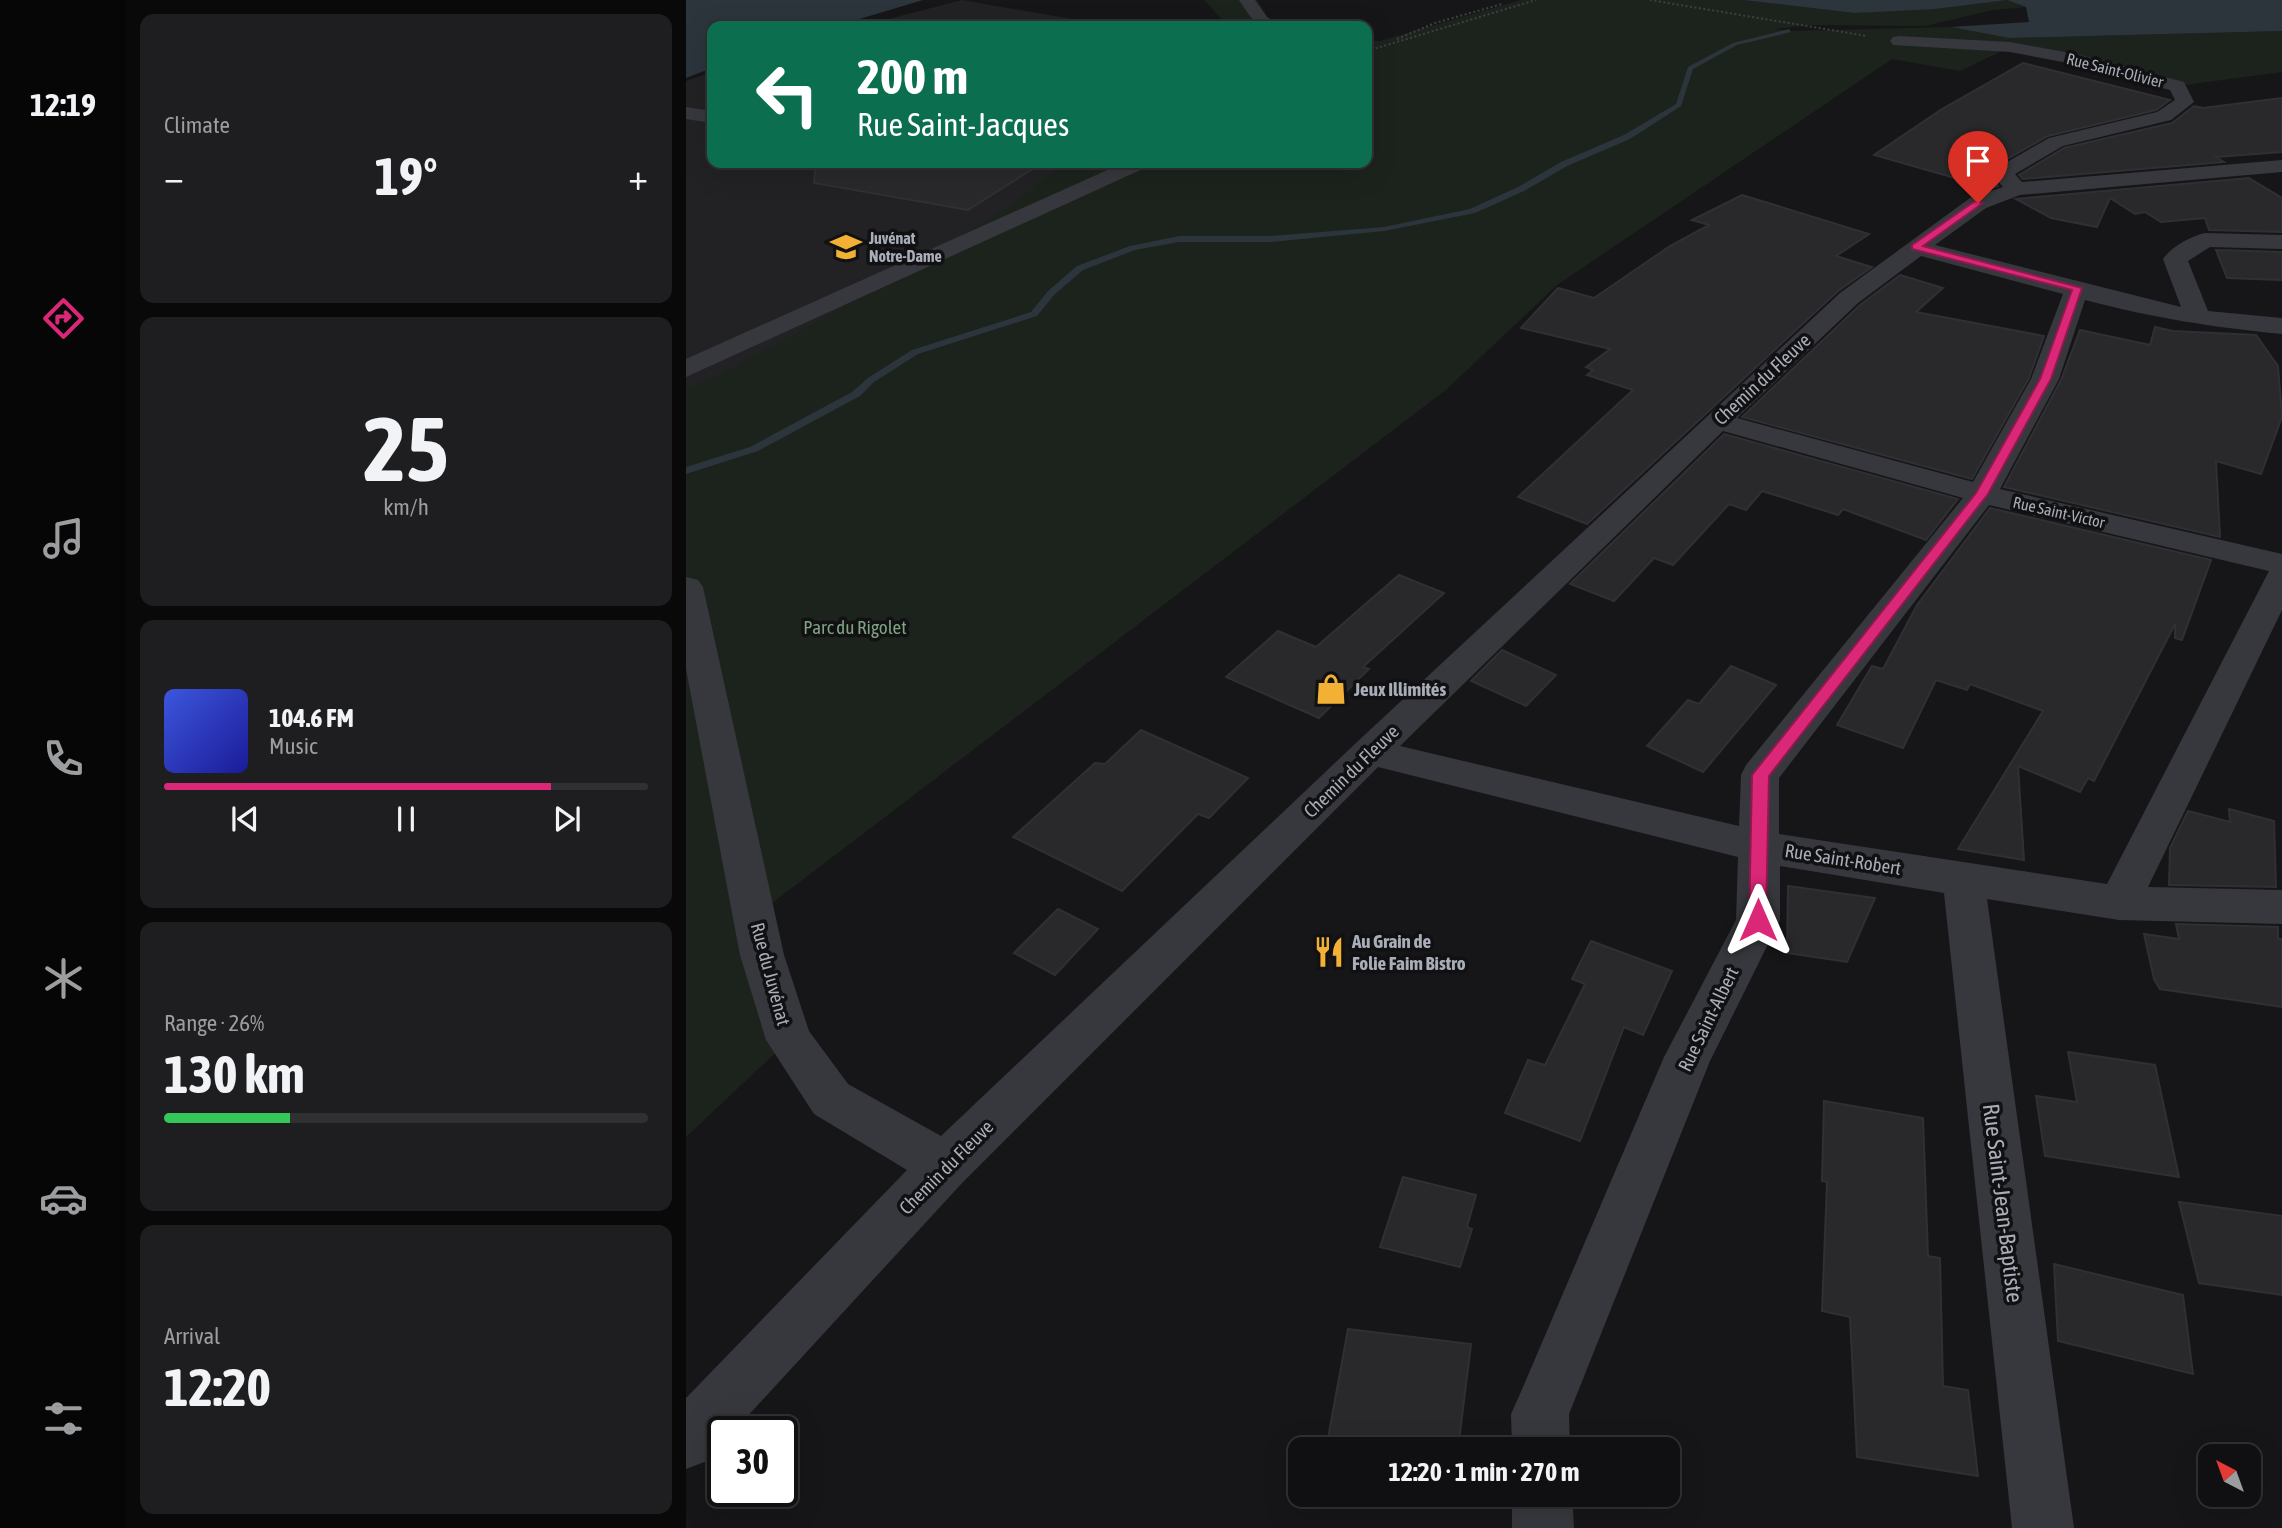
<!DOCTYPE html>
<html lang="en">
<head>
<meta charset="utf-8">
<style>
  :root { --surface:#101012; --page:#1e1e20; --text:#f1f3f6; --muted:#9c9d9f; --line:#303032; --accent:#db2777 }
  body { margin:0; font-family:"Asap Condensed",sans-serif; background:var(--page); color:var(--text); height:100vh; display:flex; flex-direction:column; font-size:26px; white-space:nowrap }
  * { box-sizing:border-box; margin:0 }
  p { font-size:23px; color:var(--muted) }
  .icon { flex:none; width:38px; height:38px; fill:none; stroke:currentColor; stroke-width:2; stroke-linecap:round; stroke-linejoin:round }
  .map { position:relative; flex:1; overflow:hidden }
  .drawer { display:flex; flex-direction:column; gap:14px; padding:14px; background:#09090a; width:560px }
  .drawer>* { flex:none }
  .banner { position:absolute; left:21px; top:21px; width:665px; height:147px; border-radius:14px; box-shadow:0 7px 28px #0002,0 0 0 2px var(--line); background:#0b6e4f; color:#fff; overflow:hidden }
  .needle { width:46px; rotate:319deg }
  .buttons { position:absolute; left:1512px; top:1444px; display:grid; gap:14px }
  .buttons a { display:grid; place-items:center; width:63px; height:63px; border-radius:14px; background:var(--surface); box-shadow:0 7px 28px #0002,0 0 0 2px var(--line); font-size:35px }
  .speed { position:absolute; left:21px; top:1416px; display:flex; gap:14px; font-size:35px; font-weight:700; text-align:center }
  .speed>* { display:grid; place-content:center; width:91px; height:91px; border-radius:50%; background:var(--surface); box-shadow:0 7px 28px #0002,0 0 0 2px var(--line); line-height:1 }
  .speed .limit { border:4px solid #111; border-radius:10px; background:#fff; color:#111 }
  .pin { position:absolute; display:grid; place-items:center; width:60px; height:60px; color:#fff; margin:-72px -30px; border-radius:50% 50% 50% 0; rotate:-45deg; box-shadow:0 0 7px #0007 }
  .pin .icon { rotate:45deg }
  .me { position:absolute; width:77px; margin:-38px; rotate:0deg; stroke-linejoin:round; filter:drop-shadow(0 0 5px #0008) }
  .turn { display:flex; align-items:center; gap:24px; height:147px; padding:0 35px; font-size:32px }
  .turn .icon { width:91px; height:91px; stroke-width:2.5 }
  .turn b { display:block; font-size:49px; line-height:60px }
  .big { font-size:52px; font-weight:700; line-height:1.1 }
  .drawer .tile { flex:1; display:flex; flex-direction:column; justify-content:center; gap:10px; min-width:0; padding:0 24px; border-radius:14px; background:var(--page) }
  .drawer .dial { align-items:center; gap:0 }
  .dial b { font-size:91px; line-height:1 }
  .song { display:flex; align-items:center; gap:21px }
  .cover { width:84px; height:84px; border-radius:10px; background:linear-gradient(135deg,hsl(230 70% 55%),hsl(240 70% 35%)) }
  .played { height:7px; border-radius:4px; background:linear-gradient(90deg,var(--accent) 80%,var(--line) 80%) }
  .keys { display:flex; justify-content:space-around; direction:ltr }
  .heat { display:flex; justify-content:space-between; align-items:center; font-size:38px; direction:ltr }
  .charge { height:10px; border-radius:5px; background:linear-gradient(90deg,#34c759 26%,var(--line) 0) }
  .trip { position:absolute; left:602px; top:1437px; width:392px; height:70px; border-radius:14px; background:var(--surface); box-shadow:0 7px 28px #0002,0 0 0 2px var(--line); font-weight:700; line-height:70px; text-align:center }
  main { display:flex; flex:1; min-height:0 }
  .menu { display:flex; flex-direction:column; width:126px; justify-content:space-around; align-items:center; background:#060607; color:var(--muted) }
  .menu .icon { width:49px; height:49px }
  .menu .active { color:var(--accent) }
  .menu b { font-size:32px; color:var(--text) }
  .map>svg:first-child { display:block }
</style>
</head>
<body>
<main>
<nav class="menu">
<b>12:19</b>
<svg class="icon active" aria-label="directions" viewBox="0 0 24 24"><path d="M12 3l9 9-9 9-9-9zM9 14v-3h6M13 9l2 2-2 2"/></svg>
<svg class="icon" aria-label="music" viewBox="0 0 24 24"><path d="M9 18V5l10-2v13"/><circle cx="6" cy="18" r="3"/><circle cx="16" cy="16" r="3"/></svg>
<svg class="icon" aria-label="phone" viewBox="0 0 24 24"><path d="M5 4h4l2 5-3 2q2 4 5 5l2-3 5 2v4C11 20 4 13 5 4z"/></svg>
<svg class="icon" aria-label="climate" viewBox="0 0 24 24"><path d="M12 3v18M4 7l16 10M4 17L20 7"/></svg>
<svg class="icon" aria-label="car" viewBox="0 0 24 24"><path d="M5 17H2v-5l4-1 3-4h7l3 4 3 1v5h-3M9 17h6M6 11h13"/><circle cx="7" cy="17" r="2"/><circle cx="17" cy="17" r="2"/></svg>
<svg class="icon" aria-label="filters" viewBox="0 0 24 24"><path d="M4 7h16M4 17h16"/><circle cx="9" cy="7" r="2"/><circle cx="15" cy="17" r="2"/></svg>
</nav>
<section class="drawer">
<div class="tile"><p>Climate</p>
<div class="heat"><a>−</a><b class="big">19°</b><a>+</a></div>
</div>
<div class="tile dial"><b>25</b><p>km/h</p></div>
<div class="tile">
<div class="song"><i class="cover"></i><div><b>104.6 FM</b><p>Music</p></div></div>
<div class="played"></div>
<div class="keys"><svg class="icon" aria-label="previous" viewBox="0 0 24 24"><path d="M18 5L8 12l10 7zM5 5v14"/></svg><svg class="icon" aria-label="pause" viewBox="0 0 24 24"><path d="M8 5v14M16 5v14"/></svg><svg class="icon" aria-label="next" viewBox="0 0 24 24"><path d="M6 5l10 7-10 7zM19 5v14"/></svg></div>
</div>
<div class="tile"><p>Range · 26%</p><b class="big">130 km</b><div class="charge"></div></div>
<div class="tile"><p>Arrival</p><b class="big">12:20</b></div>
</section>
<div class="map">
<svg width="1596" height="1528" viewBox="0 0 1596 1528">
  <rect width="100%" height="100%" fill="#161618"/>
  <g fill="#222225">
    <polygon points="276,0 426,26 175,26"/>
    <polygon points="26,72 26,163 477,163 0,399 0,81"/>
  </g>
  <g fill="#1c231d">
    <polygon points="518,0 571,0 582,18 598,26 542,26"/>
    <path d="M 835,0 L 1057,0 L 1168,13 L 1321,0 L 1340,7 L 1307,10 L 1239,26 L 1125,25 L 1089,29 L 1103,31 L 1265,27 L 1323,38 L 1596,31 L 1596,72 L 1491,86 L 1324,47 L 1274,71 L 1206,59 L 871,285 L 761,389 L 69,916 L 103,1040 L 0,1137 L 0,388 L 23,380 C 112,332 202,285 287,229 C 318,208 351,189 377,163 L 681,163 L 681,41 L 694,41 Z"/>
  </g>
  <g fill="#2c353c">
    <polygon points="0,0 237,0 150,26 26,26 26,68 0,78"/>
    <polygon points="1057,0 1596,0 1596,31 1323,38 1265,27 1343,22 1340,7 1321,0 1248,9 1168,13"/>
  </g>
  <g fill="none" stroke-linecap="round" stroke-linejoin="round">
    <polygon fill="#2c353c" fill-rule="evenodd" points="1103,29 1105,32 1051,45 1007,69 995,106 944,139 881,166 838,191 789,213 698,231 585,242 493,242 449,250 397,270 368,295 351,316 232,354 188,382 174,396 72,451 0,474 0,467 64,447 166,392 182,378 226,350 345,312 362,291 391,266 444,246 493,236 585,236 698,227 784,209 832,187 875,162 938,135 990,104 1002,67 1047,43"/>
  </g>
  <g fill="#29292c" stroke="#303034" stroke-width="2">
    <polygon points="1337,63 1484,100 1470,110 1362,136 1307,167 1302,173 1312,186 1308,187 1292,178 1286,183 1188,155 1256,109"/>
    <polygon points="1596,98 1596,152 1530,157 1538,162 1337,179 1333,175 1378,148 1486,123 1508,106 1517,108"/>
    <polygon points="130,163 356,163 282,210 128,183"/>
    <polygon points="1563,178 1596,198 1596,232 1523,230 1519,218 1475,222 1459,212 1449,214 1424,198 1411,227 1365,218 1330,199"/>
    <polygon points="1056,195 1183,234 1150,256 1186,267 1152,291 901,524 832,497 947,390 901,375 907,370 900,367 924,349 835,328 872,288 908,298 984,246 1023,225 1006,220"/>
    <polygon points="1530,250 1596,252 1596,280 1541,278"/>
    <polygon points="1214,275 1257,288 1230,312 1358,336 1343,378 1286,479 1056,417 1174,305"/>
    <polygon points="1469,327 1487,331 1570,335 1592,366 1596,417 1575,474 1530,461 1534,537 1318,487 1375,380 1394,330 1464,345"/>
    <polygon points="1038,434 1272,499 1240,540 1157,509 1152,515 1076,491 1060,510 1043,504 987,565 968,558 928,601 884,584"/>
    <polygon points="1304,508 1525,560 1496,640 1489,638 1489,624 1408,781 1402,778 1394,792 1332,766 1338,860 1272,849 1357,711 1284,684 1281,690 1250,680 1217,748 1151,725 1186,666 1197,669 1231,605"/>
    <polygon points="713,575 758,593 677,667 683,669 633,718 540,677 592,631 630,647"/>
    <polygon points="816,650 870,675 840,706 785,681"/>
    <polygon points="1045,666 1090,685 1017,772 961,746 1002,700 1013,704"/>
    <polygon points="455,730 562,778 523,818 512,814 436,891 327,837 409,763 419,764"/>
    <polygon points="1543,809 1588,821 1590,887 1483,885 1484,848 1502,811 1544,822"/>
    <polygon points="1102,886 1189,898 1161,962 1101,953"/>
    <polygon points="372,909 412,929 369,975 328,953"/>
    <polygon points="1490,924 1592,927 1592,939 1596,939 1596,1007 1474,989 1468,979 1458,934 1493,939"/>
    <polygon points="905,941 986,971 957,1035 938,1027 894,1141 819,1113 842,1060 859,1065 899,984 886,979"/>
    <polygon points="1382,1052 1469,1065 1493,1177 1359,1156 1350,1096 1391,1102"/>
    <polygon points="1138,1101 1237,1118 1242,1256 1254,1258 1257,1386 1282,1390 1292,1476 1171,1457 1164,1317 1136,1311 1141,1182 1136,1181"/>
    <polygon points="717,1177 790,1195 781,1227 786,1229 774,1267 694,1247"/>
    <polygon points="1493,1202 1596,1216 1596,1295 1513,1283"/>
    <polygon points="1368,1264 1497,1295 1507,1374 1372,1341"/>
    <polygon points="662,1329 785,1344 772,1449 663,1449 664,1441 642,1438"/>
  </g>
  <g fill="none" stroke-linecap="round" stroke-linejoin="round">
    <g stroke="#3d3f44" stroke-width="2" stroke-dasharray="2 2.5" stroke-linecap="butt">
      <polyline points="964,0 1181,36"/>
      <polyline points="711,39 749,23 816,4"/>
      <polyline points="681,51 850,0"/>
    </g>
    <g fill="#37383d" fill-rule="evenodd">
      <path d="M 553,0 L 569,0 L 581,17 L 596,26 C 568,27 568,22 553,0 Z"/>
      <path d="M 1213,36 L 1324,42 L 1395,55 L 1498,82 L 1508,102 L 1485,120 L 1377,146 L 1329,174 L 1336,182 L 1596,160 L 1596,172 L 1334,195 L 1300,208 L 1249,245 L 1495,307 L 1477,259 C 1485,247 1505,236 1519,233 L 1596,235 L 1596,249 L 1524,247 L 1502,261 L 1522,311 L 1596,318 L 1596,334 C 1525,327 1468,318 1399,300 L 1373,379 L 1314,489 L 1596,554 L 1596,610 L 1462,887 L 1596,890 L 1596,924 L 1433,920 L 1301,899 L 1388,1528 L 1326,1528 L 1258,893 L 1094,866 L 1094,920 L 1024,1061 L 883,1414 L 884,1449 L 826,1449 L 825,1414 L 834,1394 L 978,1057 L 1050,920 L 1052,857 L 692,767 L 277,1182 L 47,1432 L 37,1432 L 37,1443 L 21,1461 L 0,1469 L 0,1398 L 221,1170 L 128,1114 L 80,1040 L 54,955 L 0,669 L 0,577 L 12,580 L 17,587 L 98,955 L 123,1031 L 162,1084 L 255,1136 L 671,742 L 1154,293 L 1284,198 L 1317,187 L 1305,173 L 1309,169 L 1363,138 L 1471,112 L 1489,100 L 1484,90 L 1393,65 L 1324,52 L 1207,45 L 1204,41 L 1207,37 ZM 1235,256 L 1377,294 L 1345,379 L 1287,482 L 1051,418 L 1172,303 ZM 1037,431 L 1277,498 L 1060,765 L 1055,775 L 1053,826 L 714,746 ZM 1303,505 L 1583,571 L 1421,884 L 1093,834 L 1093,778 Z"/>
      <polygon points="0,107 26,111 26,123 0,119"/>
      <polygon points="437,163 464,163 461,167 0,377 0,359"/>
      <polygon points="826,1494 886,1494 888,1528 826,1528"/>
    </g>
  </g>
  <polygon fill="#db2777" stroke="#8e194d" stroke-width="2" points="1289,201 1297,203 1237,246 1396,288 1365,379 1302,494 1083,776 1080,920 1078,925 1072,927 1065,925 1063,920 1066,775 1290,493 1354,379 1386,290 1226,249 1226,245"/>
  <defs>
    <symbol id="school-bare" viewBox="-9 -9 18 18"><path d="M0-5L7-2L0 1L-7-2ZM-4 1L0 2.5L4 1V4Q0 6-4 4Z" fill="#f2b134" stroke="#111113" stroke-width="2.5" paint-order="stroke"/></symbol>
    <symbol id="shop-bare" viewBox="-9 -9 18 18"><path d="M-5-2.5h2.3a2.7 3.5 0 0 1 5.4 0H5L5.5 6h-11ZM-1.5-2.5h3a1.5 2.3 0 0 0-3 0Z" fill="#f2b134" stroke="#111113" stroke-width="2.5" paint-order="stroke"/></symbol>
    <symbol id="restaurant-bare" viewBox="-9 -9 18 18"><path d="M-5-6h1v4h1v-4h1v4h1v-4h1v5L-1.5 .5V6h-2V.5L-5-1ZM5-6V6H3V1.5H1.5Q1.5-4 5-6Z" fill="#f2b134" stroke="#111113" stroke-width="2.5" paint-order="stroke"/></symbol>
  </defs>
  <g fill-rule="evenodd">
    <use href="#school-bare" x="138" y="225" width="44" height="44"/>
    <use href="#shop-bare" x="623" y="667" width="44" height="44"/>
    <use href="#restaurant-bare" x="621" y="930" width="44" height="44"/>
  </g>
  <g text-anchor="middle" dominant-baseline="central" stroke-width="7" stroke-linejoin="round" paint-order="stroke">
    <g font-size="16" fill="#a8adb8" stroke="#111113">
      <text transform="translate(1429 70) rotate(14)">Rue Saint-Olivier</text>
      <text transform="translate(1373 512) rotate(13)">Rue Saint-Victor</text>
    </g>
    <g font-size="16" font-weight="bold" fill="#a8adb8" stroke="#111113" text-anchor="start">
      <text x="183" y="238">Juvénat<tspan x="183" dy="18">Notre-Dame</tspan></text>
    </g>
    <g font-size="19" fill="#a8adb8" stroke="#111113">
      <text transform="translate(1076 379) rotate(-43)">Chemin du Fleuve</text>
      <text transform="translate(665 771) rotate(-44)">Chemin du Fleuve</text>
      <text transform="translate(1157 859) rotate(9)">Rue Saint-Robert</text>
      <text transform="translate(85 974) rotate(75)">Rue du Juvénat</text>
      <text transform="translate(1022 1019) rotate(-64)">Rue Saint-Albert</text>
      <text transform="translate(260 1167) rotate(-45)">Chemin du Fleuve</text>
    </g>
    <g font-size="19" fill="#7fa381" stroke="#111113">
      <text x="169" y="627">Parc du Rigolet</text>
    </g>
    <g font-size="19" font-weight="bold" fill="#a8adb8" stroke="#111113" text-anchor="start">
      <text x="668" y="689">Jeux Illimités</text>
      <text x="666" y="941">Au Grain de<tspan x="666" dy="22">Folie Faim Bistro</tspan></text>
    </g>
    <g font-size="23" fill="#a8adb8" stroke="#111113">
      <text transform="translate(1317 1203) rotate(83)">Rue Saint-Jean-Baptiste</text>
    </g>
  </g>
</svg>
<div class="buttons">
<a><svg class="needle" viewBox="-14 -14 28 28"><path d="M0-13l5 13h-10z" fill="#e53935"/><path d="M0 13l5-13h-10z" fill="#9c9d9f"/></svg></a>
</div>
<div class="speed"><div class="limit">30</div></div>
<div class="pin" style="left:1292px;top:203px;background:#d93025"><svg class="icon" aria-label="arrive" viewBox="0 0 24 24"><path d="M6 21V4h12l-3 4 3 4H6"/></svg></div>
<svg class="me" style="left:1072px;top:920px" viewBox="-20 -20 40 40"><path d="M0-17L14 15 0 8-14 15z" fill="#db2777" stroke="#fff" stroke-width="4"/></svg>
<div class="trip">12:20 · 1 min · 270 m</div>
<div class="banner">
<div class="turn"><svg class="icon" aria-label="left" viewBox="0 0 24 24"><path d="M17 20v-9H6M10 6l-5 5 5 5"/></svg><div><b>200 m</b>Rue Saint-Jacques</div></div>
</div>
</div>
</main>
</body>
</html>
